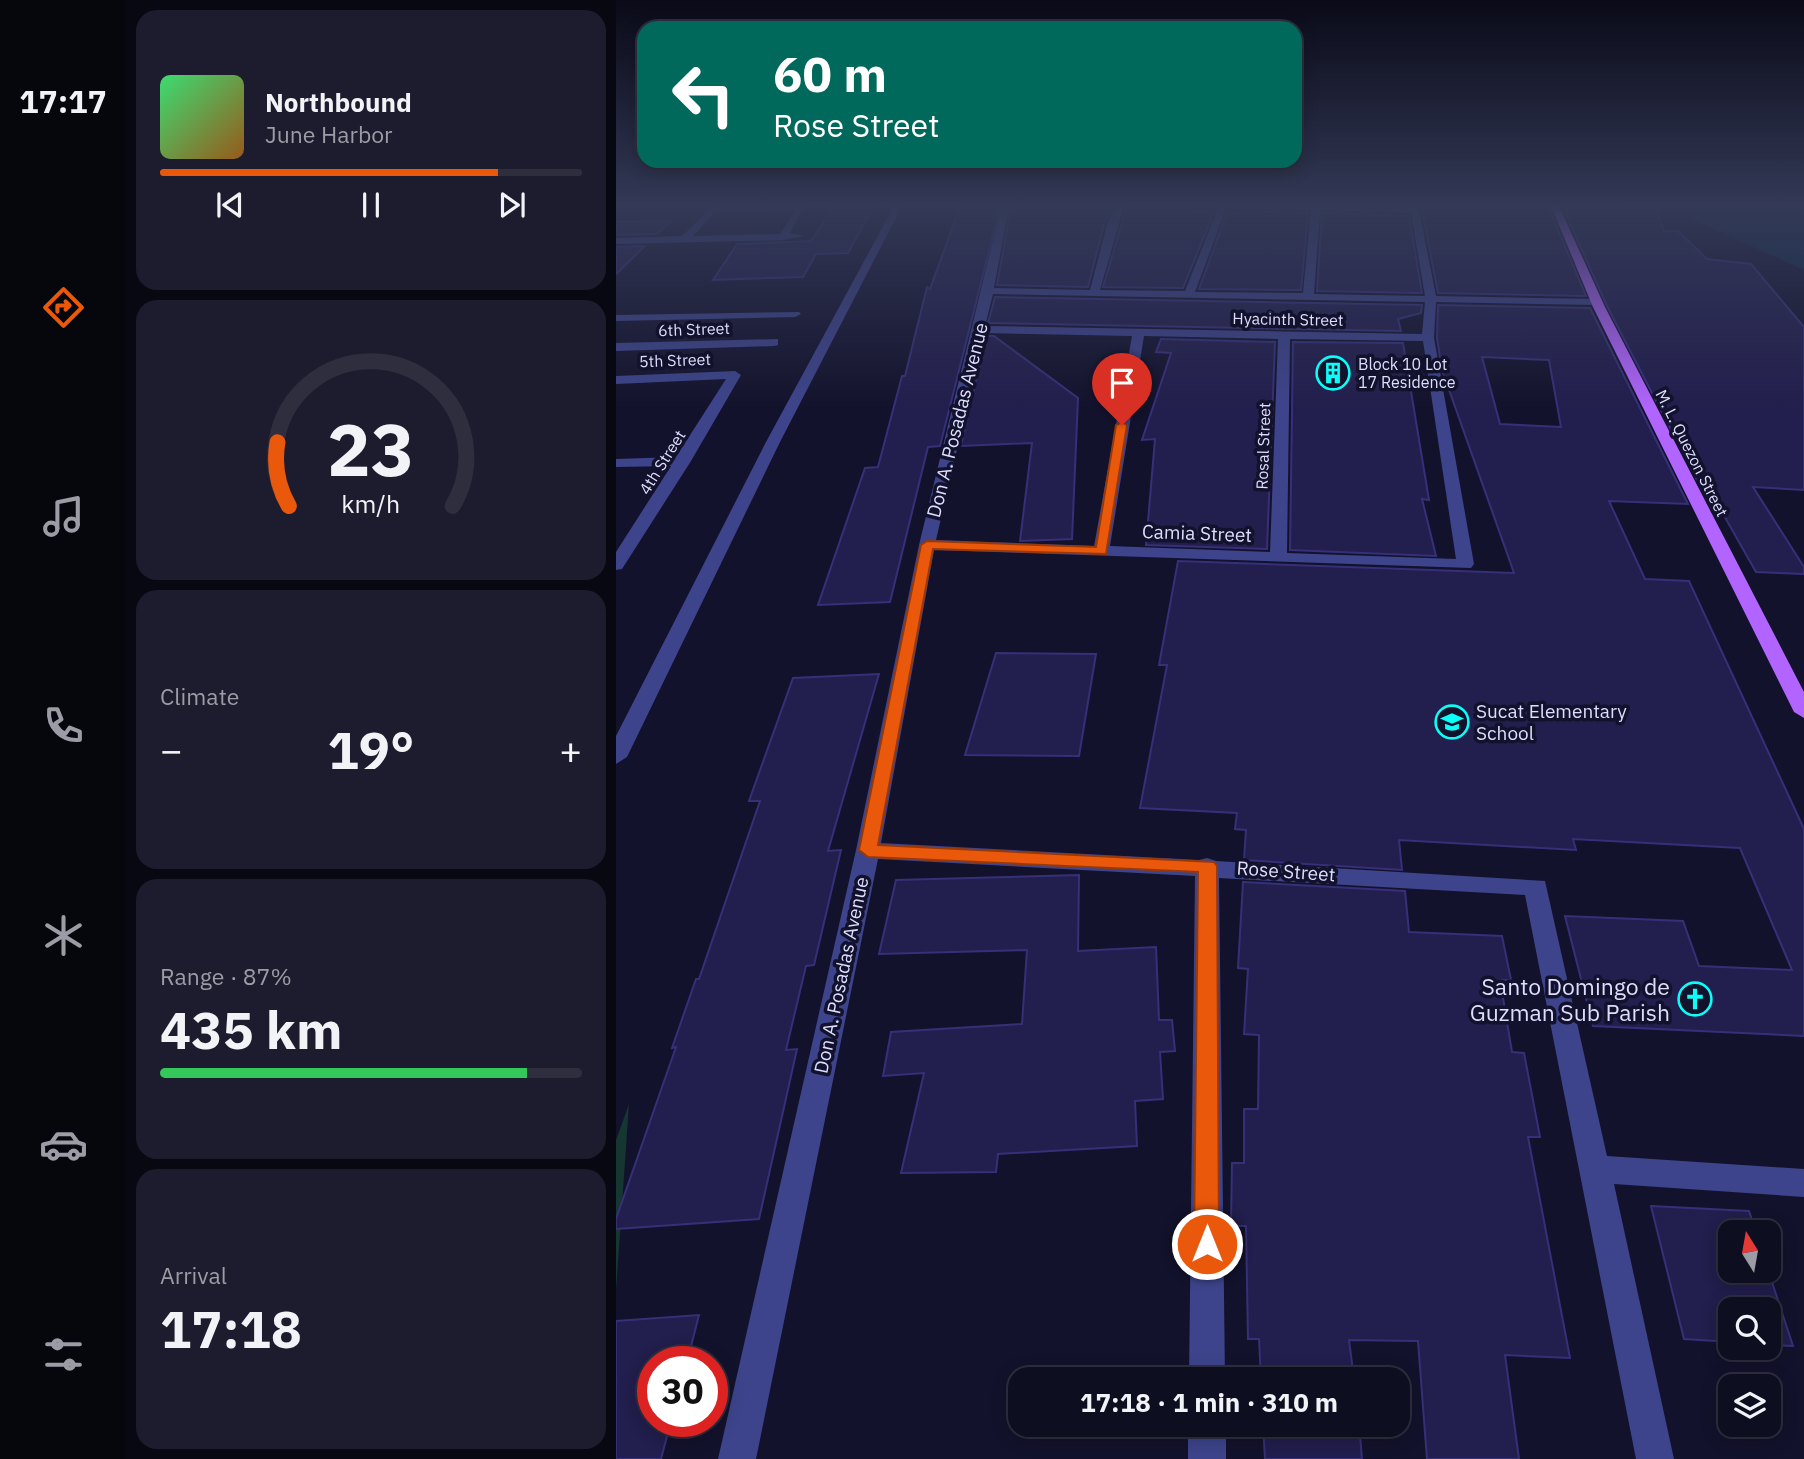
<!DOCTYPE html>
<html lang="en">
<head>
<meta charset="utf-8">
<style>
  :root { --surface:#0e0e21; --page:#1c1c2e; --text:#f1f3f6; --muted:#9b9ca5; --line:#2e2e3f; --accent:#ea580c }
  body { margin:0; font-family:"IBM Plex Sans",sans-serif; background:var(--page); color:var(--text); height:100vh; display:flex; flex-direction:column; font-size:26px; white-space:nowrap }
  * { box-sizing:border-box; margin:0 }
  p { font-size:23px; color:var(--muted) }
  .icon { flex:none; width:38px; height:38px; fill:none; stroke:currentColor; stroke-width:2; stroke-linecap:round; stroke-linejoin:round }
  .map { position:relative; flex:1; overflow:hidden }
  .panel { display:flex; flex-direction:column; gap:10px; padding:10px; background:#080812; width:490px }
  .panel>* { flex:none }
  .top-card { position:absolute; left:21px; top:21px; width:665px; height:147px; border-radius:21px; box-shadow:0 4px 18px #0003,0 0 0 2px var(--line); background:#00695c; color:#fff; overflow:hidden }
  .needle { width:46px; rotate:349deg }
  .buttons { position:absolute; left:1102px; top:1220px; display:grid; gap:14px }
  .buttons a { display:grid; place-items:center; width:63px; height:63px; border-radius:14px; background:var(--surface); box-shadow:0 4px 18px #0003,0 0 0 2px var(--line); font-size:35px }
  .speed { position:absolute; left:21px; top:1346px; display:flex; gap:14px; font-size:35px; font-weight:700; text-align:center }
  .speed>* { display:grid; place-content:center; width:91px; height:91px; border-radius:50%; background:var(--surface); box-shadow:0 4px 18px #0003,0 0 0 2px var(--line); line-height:1 }
  .speed .limit { border:10px solid #d22; background:#fff; color:#111 }
  .pin { position:absolute; display:grid; place-items:center; width:60px; height:60px; color:#fff; margin:-72px -30px; border-radius:50% 50% 50% 0; rotate:-45deg; box-shadow:0 0 7px #0007 }
  .pin .icon { rotate:45deg }
  .me { position:absolute; width:77px; margin:-38px; rotate:0deg; stroke-linejoin:round; filter:drop-shadow(0 0 5px #0008) }
  .turn { display:flex; align-items:center; gap:24px; height:147px; padding:0 21px; font-size:32px }
  .turn .icon { width:91px; height:91px; stroke-width:2.5 }
  .turn b { display:block; font-size:49px; line-height:60px }
  .big { font-size:52px; font-weight:700; line-height:1.1 }
  .panel .widget { flex:1; display:flex; flex-direction:column; justify-content:center; gap:10px; min-width:0; padding:0 24px; border-radius:21px; background:var(--page) }
  .panel .dial { align-items:center; gap:0 }
  .dial svg { height:182px; overflow:visible; fill:none; stroke:var(--line); stroke-width:7; stroke-linecap:round; text-anchor:middle }
  .dial text { fill:var(--text); stroke:none }
  .song { display:flex; align-items:center; gap:21px }
  .cover { width:84px; height:84px; border-radius:10px; background:linear-gradient(135deg,hsl(140 70% 55%),hsl(30 70% 35%)) }
  .played { height:7px; border-radius:4px; background:linear-gradient(90deg,var(--accent) 80%,var(--line) 80%) }
  .keys { display:flex; justify-content:space-around; direction:ltr }
  .heat { display:flex; justify-content:space-between; align-items:center; font-size:38px; direction:ltr }
  .charge { height:10px; border-radius:5px; background:linear-gradient(90deg,#34c759 87%,var(--line) 0) }
  .trip { position:absolute; left:392px; top:1367px; width:402px; height:70px; border-radius:21px; background:var(--surface); box-shadow:0 4px 18px #0003,0 0 0 2px var(--line); font-weight:700; line-height:70px; text-align:center }
  main { display:flex; flex:1; min-height:0 }
  .tabs { display:flex; flex-direction:column; width:126px; justify-content:space-around; align-items:center; background:#06060d; color:var(--muted) }
  .tabs .icon { width:49px; height:49px }
  .tabs .active { color:var(--accent) }
  .tabs b { font-size:32px; color:var(--text) }
  .map>svg:first-child { display:block }
</style>
</head>
<body>
<main>
<nav class="tabs">
<b>17:17</b>
<svg class="icon active" aria-label="directions" viewBox="0 0 24 24"><path d="M12 3l9 9-9 9-9-9zM9 14v-3h6M13 9l2 2-2 2"/></svg>
<svg class="icon" aria-label="music" viewBox="0 0 24 24"><path d="M9 18V5l10-2v13"/><circle cx="6" cy="18" r="3"/><circle cx="16" cy="16" r="3"/></svg>
<svg class="icon" aria-label="phone" viewBox="0 0 24 24"><path d="M5 4h4l2 5-3 2q2 4 5 5l2-3 5 2v4C11 20 4 13 5 4z"/></svg>
<svg class="icon" aria-label="climate" viewBox="0 0 24 24"><path d="M12 3v18M4 7l16 10M4 17L20 7"/></svg>
<svg class="icon" aria-label="car" viewBox="0 0 24 24"><path d="M5 17H2v-5l4-1 3-4h7l3 4 3 1v5h-3M9 17h6M6 11h13"/><circle cx="7" cy="17" r="2"/><circle cx="17" cy="17" r="2"/></svg>
<svg class="icon" aria-label="filters" viewBox="0 0 24 24"><path d="M4 7h16M4 17h16"/><circle cx="9" cy="7" r="2"/><circle cx="15" cy="17" r="2"/></svg>
</nav>
<section class="panel">
<div class="widget">
<div class="song"><i class="cover"></i><div><b>Northbound</b><p>June Harbor</p></div></div>
<div class="played"></div>
<div class="keys"><svg class="icon" aria-label="previous" viewBox="0 0 24 24"><path d="M18 5L8 12l10 7zM5 5v14"/></svg><svg class="icon" aria-label="pause" viewBox="0 0 24 24"><path d="M8 5v14M16 5v14"/></svg><svg class="icon" aria-label="next" viewBox="0 0 24 24"><path d="M6 5l10 7-10 7zM19 5v14"/></svg></div>
</div>
<div class="widget dial"><svg viewBox="0 0 100 80">
<path d="M14 69A42 42 0 1 1 86 69"/>
<path d="M14 69A42 42 0 0 1 9 41" stroke="#ea580c"/>
<text x="50" y="56" font-size="32" font-weight="700">23</text>
<text x="50" y="72" font-size="11">km/h</text>
</svg></div>
<div class="widget"><p>Climate</p>
<div class="heat"><a>−</a><b class="big">19°</b><a>+</a></div>
</div>
<div class="widget"><p>Range · 87%</p><b class="big">435 km</b><div class="charge"></div></div>
<div class="widget"><p>Arrival</p><b class="big">17:18</b></div>
</section>
<div class="map">
<svg width="1188" height="1459" viewBox="0 0 1188 1459">
  <rect width="100%" height="100%" fill="#13122c"/>
  <polygon fill="#153631" points="13,1104 0,1291 0,1140"/>
  <polygon fill="#0c2b4b" points="1064,206 1188,206 1188,270 1077,219"/>
  <g fill="#221e4d" stroke="#363079" stroke-width="2" fill-rule="evenodd">
    <polygon points="218,206 258,206 232,253 200,254 187,277 97,280 121,244 195,241"/>
    <polygon points="802,206 932,206 970,296 822,293 806,209"/>
    <polygon points="946,206 1041,210 1048,231 1062,231 1091,259 1135,264 1188,327 1188,490 1137,487 1188,567 1188,574 1140,572 1102,505 1094,505 991,306"/>
    <polygon points="344,207 384,207 324,446 312,447 274,602 202,605 249,468 262,467 286,376 289,376 311,287 314,289"/>
    <polygon points="409,207 496,208 489,220 472,287 381,285 394,213 399,208"/>
    <polygon points="510,209 598,212 567,288 487,287"/>
    <polygon points="653,212 692,213 685,290 583,289 611,213"/>
    <polygon points="706,213 793,216 806,293 701,291"/>
    <polygon points="55,221 41,234 0,235 0,222"/>
    <polygon points="29,246 0,274 0,247"/>
    <polygon points="379,297 806,305 805,313 782,319 785,331 372,323"/>
    <path d="M 822,305 L 974,308 L 1072,504 L 993,501 L 1029,579 L 1073,581 L 1188,829 L 1188,1036 L 977,1026 L 949,916 L 1067,921 L 1083,966 L 1176,970 L 1124,848 L 957,839 L 960,850 L 783,840 L 786,870 L 628,860 L 630,830 L 619,829 L 621,813 L 524,808 L 551,665 L 543,665 L 562,561 L 898,573 L 826,370 L 821,338 ZM 866,357 L 933,360 L 945,427 L 884,424 Z"/>
    <polygon points="370,336 378,336 462,398 456,539 404,541 416,443 345,446"/>
    <polygon points="545,339 659,342 651,549 530,545 539,439 526,440 555,353 540,352"/>
    <polygon points="677,342 787,343 813,500 806,499 820,556 674,550"/>
    <polygon points="380,653 480,654 463,756 349,755"/>
    <polygon points="263,674 212,851 225,850 198,965 190,966 170,1050 181,1049 143,1219 0,1229 0,1219 60,1047 56,1048 80,979 83,979 144,801 133,801 177,678"/>
    <polygon points="463,875 462,951 540,947 543,1020 556,1020 559,1051 544,1052 547,1099 519,1101 521,1146 382,1154 380,1172 285,1173 308,1073 267,1076 275,1032 406,1024 411,950 263,954 280,880"/>
    <polygon points="627,882 789,891 793,932 886,936 895,980 884,980 896,1052 908,1053 924,1137 912,1137 954,1358 889,1355 903,1459 811,1459 802,1341 733,1340 738,1379 645,1379 643,1339 632,1339 630,1226 615,1226 616,1163 628,1163 628,1109 642,1109 643,1035 628,1034 632,969 622,968"/>
    <polygon points="1035,1206 1133,1211 1140,1232 1115,1232 1115,1270 1152,1270 1177,1346 1153,1345 1153,1309 1115,1309 1115,1342 1068,1339"/>
    <polygon points="83,1315 71,1362 37,1362 37,1421 55,1421 45,1459 0,1459 0,1321"/>
    <polygon points="647,1424 743,1424 746,1459 649,1459"/>
  </g>
  <g fill="none" stroke-linecap="round" stroke-linejoin="round">
    <g fill="#3d448b" fill-rule="evenodd">
      <path d="M 97,206 L 188,206 L 174,233 L 189,236 L 167,240 L 0,244 L 0,238 L 66,236 ZM 179,211 L 164,234 L 77,236 L 99,212 Z"/>
      <polygon points="278,206 286,206 164,442 11,757 0,764 0,736 150,442"/>
      <path d="M 389,206 L 398,206 L 392,212 L 378,288 L 474,290 L 492,221 L 500,206 L 508,206 L 484,290 L 569,291 L 603,206 L 611,206 L 579,292 L 687,293 L 695,210 L 623,209 L 619,206 L 799,207 L 803,210 L 820,296 L 981,299 L 986,302 L 981,305 L 820,302 L 818,338 L 858,564 L 855,568 L 318,550 L 265,843 L 583,860 L 591,858 L 600,861 L 929,881 L 991,1156 L 1188,1169 L 1188,1197 L 998,1184 L 1058,1459 L 1020,1459 L 909,895 L 603,878 L 609,1379 L 573,1379 L 579,876 L 262,859 L 140,1459 L 102,1459 L 240,850 L 303,545 L 384,211 ZM 704,210 L 795,213 L 809,296 L 698,294 ZM 377,294 L 809,302 L 806,334 L 369,326 ZM 368,333 L 516,336 L 478,546 L 320,540 ZM 528,336 L 662,339 L 654,552 L 494,546 ZM 674,339 L 807,341 L 840,559 L 671,553 Z"/>
      <polygon points="183,312 185,314 179,317 0,321 0,315"/>
      <polygon points="162,339 162,345 158,346 0,351 0,343"/>
      <polygon points="119,371 125,375 75,461 6,569 0,570 0,552 55,466 0,467 0,459 60,457 110,379 0,384 0,376"/>
      <rect x="572" y="1424" width="38" height="35"/>
    </g>
    <polygon fill="#b265fe" fill-rule="evenodd" points="935,206 943,206 989,307 1188,692 1188,718 1178,712 977,307"/>
  </g>
  <linearGradient id="sky" x2="0" y2="1"><stop stop-color="#0a0a18"/><stop offset="0.5" stop-color="#333956"/><stop offset="1" stop-color="#333956" stop-opacity="0"/></linearGradient>
  <rect width="1188" height="410" fill="url(#sky)"/>
  <polygon fill="#ea580c" stroke="#983908" stroke-width="2" points="506,422 511,425 490,554 317,549 262,845 598,862 601,866 603,1244 600,1252 591,1256 582,1252 578,1244 582,872 252,857 243,850 305,545 311,541 480,547 500,425"/>
  <defs>
    <symbol id="building-ring" viewBox="-11 -11 22 22"><circle r="9.5" fill="#13122c" stroke="#0bfdf7" stroke-width="1.5"/><path d="M-4-6H4V6H1V3H-1V6H-4ZM-2.5-4.3h1.7v1.8h-1.7ZM.8-4.3h1.7v1.8H.8ZM-2.5-1h1.7V.8h-1.7ZM.8-1h1.7V.8H.8Z" fill="#0bfdf7"/></symbol>
    <symbol id="school-ring" viewBox="-11 -11 22 22"><circle r="9.5" fill="#13122c" stroke="#0bfdf7" stroke-width="1.5"/><path d="M0-5L7-2L0 1L-7-2ZM-4 1L0 2.5L4 1V4Q0 6-4 4Z" fill="#0bfdf7"/></symbol>
    <symbol id="church-ring" viewBox="-11 -11 22 22"><circle r="9.5" fill="#13122c" stroke="#0bfdf7" stroke-width="1.5"/><path d="M-1.2-6h2.4v3.5h3.3v2.4h-3.3V6h-2.4V-.1h-3.3v-2.4h3.3Z" fill="#0bfdf7"/></symbol>
  </defs>
  <g fill-rule="evenodd">
    <use href="#building-ring" x="698" y="354" width="38" height="38"/>
    <use href="#school-ring" x="817" y="703" width="38" height="38"/>
    <use href="#church-ring" x="1060" y="980" width="38" height="38"/>
  </g>
  <g text-anchor="middle" dominant-baseline="central" stroke-width="7" stroke-linejoin="round" paint-order="stroke">
    <g font-size="16" fill="#dddeff" stroke="#13122c">
      <text transform="translate(672 319) rotate(1)">Hyacinth Street</text>
      <text transform="translate(78 329) rotate(-2)">6th Street</text>
      <text transform="translate(59 360) rotate(-2)">5th Street</text>
      <text transform="translate(647 446) rotate(-88)">Rosal Street</text>
      <text transform="translate(1076 453) rotate(63)">M. L. Quezon Street</text>
      <text transform="translate(46 462) rotate(-58)">4th Street</text>
    </g>
    <g font-size="16" fill="#dddeff" stroke="#13122c" text-anchor="start">
      <text x="742" y="364">Block 10 Lot<tspan x="742" dy="18">17 Residence</tspan></text>
    </g>
    <g font-size="19" fill="#dddeff" stroke="#13122c">
      <text transform="translate(341 420) rotate(-76)">Don A. Posadas Avenue</text>
      <text transform="translate(581 533) rotate(2)">Camia Street</text>
      <text transform="translate(670 871) rotate(4)">Rose Street</text>
      <text transform="translate(225 975) rotate(-78)">Don A. Posadas Avenue</text>
    </g>
    <g font-size="19" fill="#dddeff" stroke="#13122c" text-anchor="start">
      <text x="860" y="711">Sucat Elementary<tspan x="860" dy="22">School</tspan></text>
    </g>
    <g font-size="23" fill="#dddeff" stroke="#13122c" text-anchor="end">
      <text x="1054" y="986">Santo Domingo de<tspan x="1054" dy="26">Guzman Sub Parish</tspan></text>
    </g>
  </g>
</svg>
<div class="buttons">
<a><svg class="needle" viewBox="-14 -14 28 28"><path d="M0-13l5 13h-10z" fill="#e53935"/><path d="M0 13l5-13h-10z" fill="#9b9ca5"/></svg></a>
<a><svg class="icon" aria-label="search" viewBox="0 0 24 24"><circle cx="10" cy="10" r="6"/><path d="M15 15l6 6"/></svg></a>
<a><svg class="icon" aria-label="layers" viewBox="0 0 24 24"><path d="M12 4l9 5-9 5-9-5zM3 14l9 5 9-5"/></svg></a>
</div>
<div class="speed"><div class="limit">30</div></div>
<div class="pin" style="left:506px;top:425px;background:#d93025"><svg class="icon" aria-label="arrive" viewBox="0 0 24 24"><path d="M6 21V4h12l-3 4 3 4H6"/></svg></div>
<svg class="me" style="left:591px;top:1244px" viewBox="-20 -20 40 40"><circle r="17" fill="#ea580c" stroke="#fff" stroke-width="3"/><path d="M0-11L8 9 0 5-8 9z" fill="#fff"/></svg>
<div class="trip">17:18 · 1 min · 310 m</div>
<div class="top-card">
<div class="turn"><svg class="icon" aria-label="left" viewBox="0 0 24 24"><path d="M17 20v-9H6M10 6l-5 5 5 5"/></svg><div><b>60 m</b>Rose Street</div></div>
</div>
</div>
</main>
</body>
</html>
